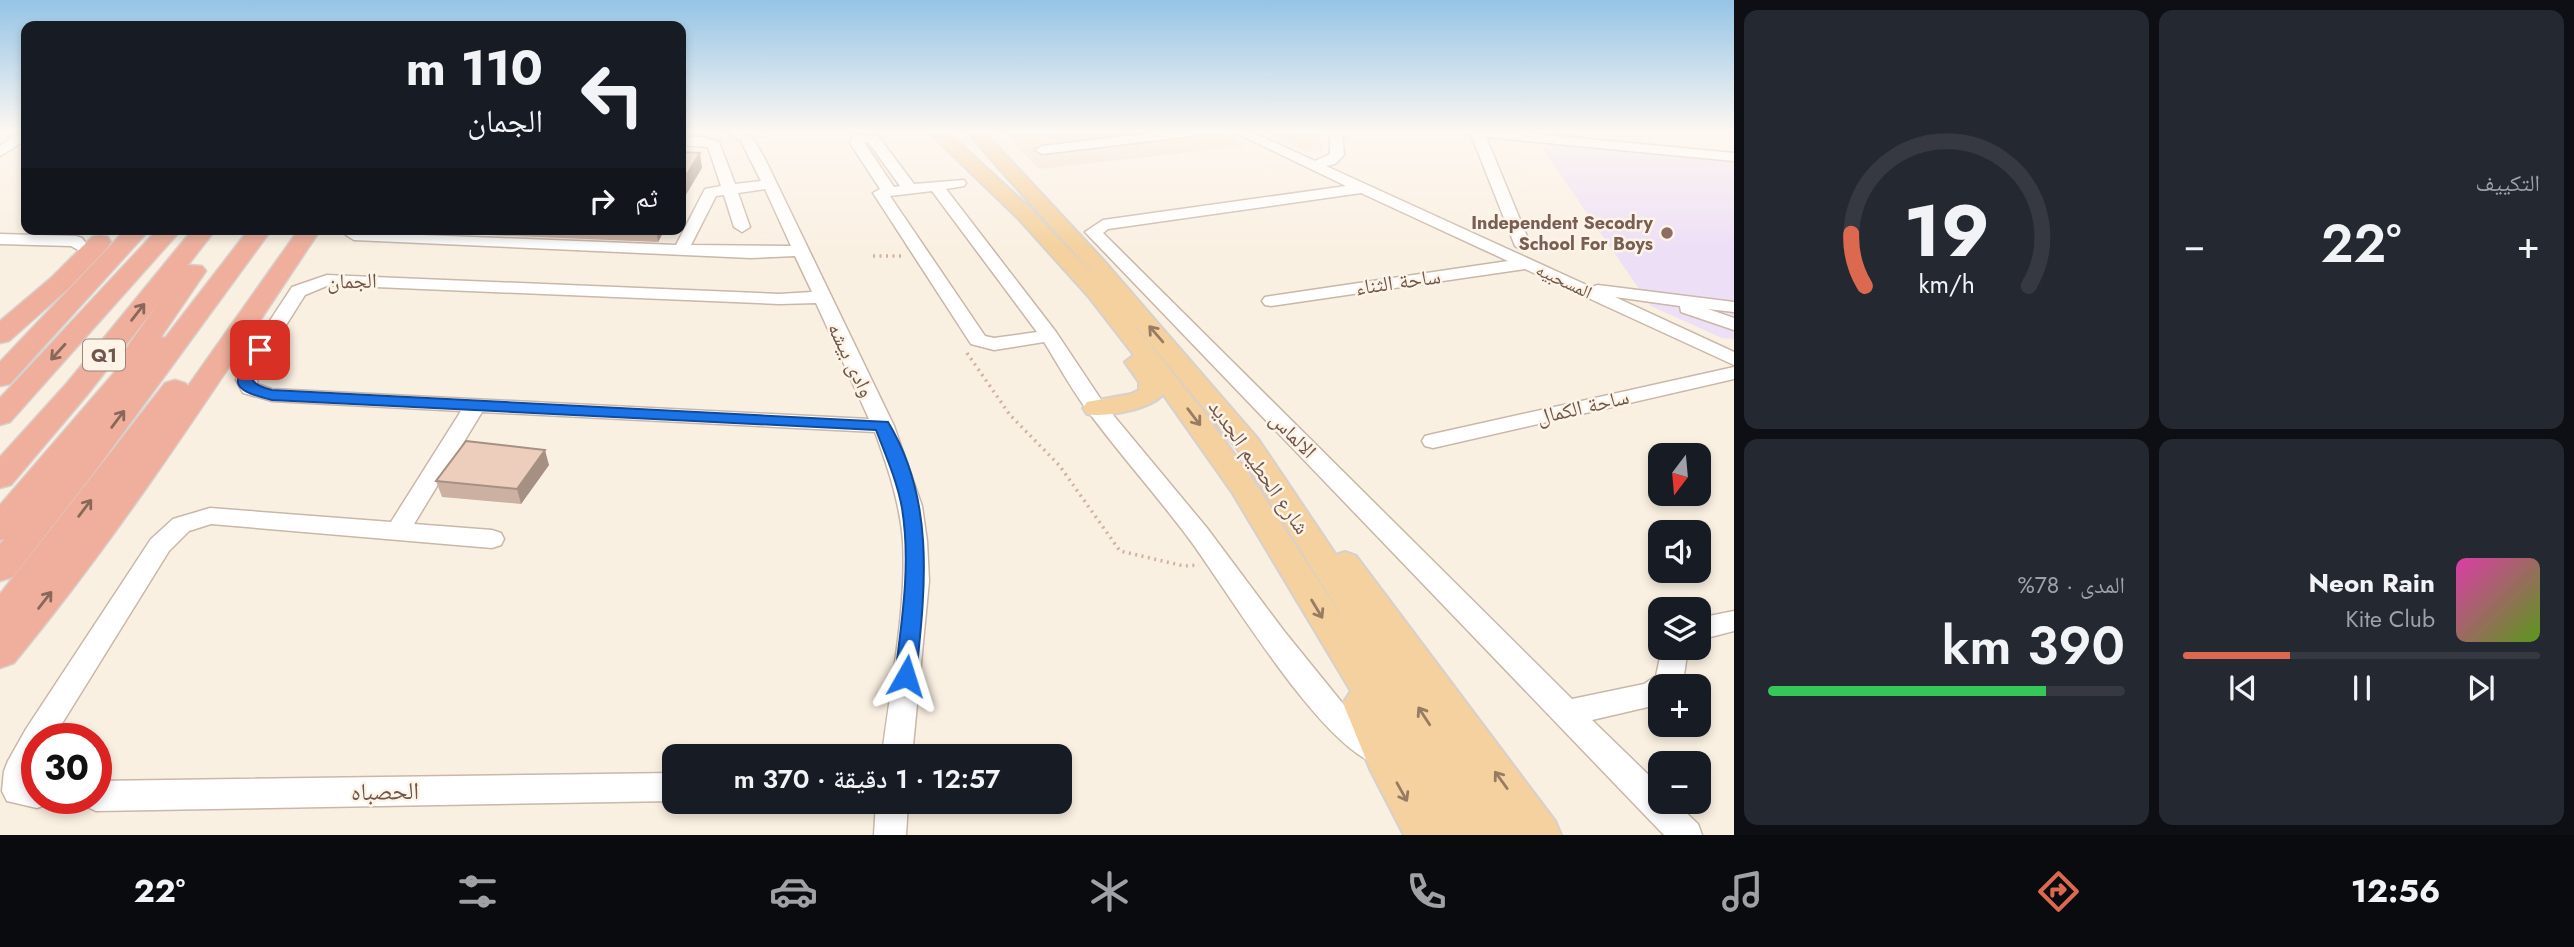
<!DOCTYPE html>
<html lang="ar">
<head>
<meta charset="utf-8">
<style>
  :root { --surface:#171b24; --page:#242831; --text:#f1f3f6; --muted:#9ea1a6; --line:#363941; --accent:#dc694f }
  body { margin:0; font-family:Jost,"Noto Naskh Arabic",sans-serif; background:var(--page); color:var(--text); direction:rtl; height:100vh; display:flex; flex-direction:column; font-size:26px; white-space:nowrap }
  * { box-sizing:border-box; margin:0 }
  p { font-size:23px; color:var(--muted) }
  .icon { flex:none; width:38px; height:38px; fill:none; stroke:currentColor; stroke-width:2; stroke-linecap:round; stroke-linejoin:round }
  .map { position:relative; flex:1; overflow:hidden; direction:ltr }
  .details { display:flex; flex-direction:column; gap:10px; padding:10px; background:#0d0f14; width:840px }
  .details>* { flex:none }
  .hud { position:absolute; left:21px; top:21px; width:665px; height:214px; border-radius:14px; box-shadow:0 4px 10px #0003; direction:rtl; background:#171b24; color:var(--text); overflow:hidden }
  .needle { width:46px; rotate:196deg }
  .controls { position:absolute; left:1648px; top:443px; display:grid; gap:14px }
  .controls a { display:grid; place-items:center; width:63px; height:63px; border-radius:14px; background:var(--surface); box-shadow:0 4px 10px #0003; font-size:35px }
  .speed { position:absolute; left:21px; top:723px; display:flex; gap:14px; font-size:35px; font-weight:700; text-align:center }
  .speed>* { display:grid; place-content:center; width:91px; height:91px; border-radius:50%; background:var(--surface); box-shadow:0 4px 10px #0003; line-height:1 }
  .speed .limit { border:10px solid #d22; background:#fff; color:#111 }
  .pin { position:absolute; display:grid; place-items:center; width:60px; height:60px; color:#fff; margin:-30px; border-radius:14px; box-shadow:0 4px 10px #0006 }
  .me { position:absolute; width:77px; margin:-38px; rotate:6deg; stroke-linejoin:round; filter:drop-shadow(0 0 5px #0008) }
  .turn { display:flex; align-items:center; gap:24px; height:147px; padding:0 28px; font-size:32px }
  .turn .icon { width:91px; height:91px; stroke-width:2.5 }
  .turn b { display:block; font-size:49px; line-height:60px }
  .then { display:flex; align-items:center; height:66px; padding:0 28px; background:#0003; gap:14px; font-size:26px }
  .big { font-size:52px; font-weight:600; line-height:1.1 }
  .details .tile { flex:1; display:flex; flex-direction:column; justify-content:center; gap:10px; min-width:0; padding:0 24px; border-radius:14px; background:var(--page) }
  .details .dial { align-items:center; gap:0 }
  .dial svg { height:182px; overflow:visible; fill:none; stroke:var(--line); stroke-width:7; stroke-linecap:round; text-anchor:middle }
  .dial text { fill:var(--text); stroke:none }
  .song { display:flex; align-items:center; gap:21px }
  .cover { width:84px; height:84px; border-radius:10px; background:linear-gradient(135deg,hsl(320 70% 55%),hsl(90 70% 35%)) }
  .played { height:7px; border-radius:4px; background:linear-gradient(90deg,var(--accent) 30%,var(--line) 30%) }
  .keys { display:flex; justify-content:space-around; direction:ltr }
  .heat { display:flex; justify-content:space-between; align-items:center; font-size:38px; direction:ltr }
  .charge { height:10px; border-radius:5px; background:linear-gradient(90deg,#34c759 78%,var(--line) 0) }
  .details .tiles { flex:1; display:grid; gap:10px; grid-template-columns:repeat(2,1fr) }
  .trip { position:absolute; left:662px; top:744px; width:410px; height:70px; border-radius:14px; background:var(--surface); box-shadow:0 4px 10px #0003; font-weight:600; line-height:70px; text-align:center; direction:rtl }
  .menu { display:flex; height:112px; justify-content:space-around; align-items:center; background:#090b0e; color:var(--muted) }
  .menu .icon { width:49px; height:49px }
  .menu .active { color:var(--accent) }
  .menu b { font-size:32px; color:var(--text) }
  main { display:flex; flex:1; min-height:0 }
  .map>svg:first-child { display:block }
</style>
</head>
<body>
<main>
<section class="details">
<div class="tiles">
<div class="tile"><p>التكييف</p>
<div class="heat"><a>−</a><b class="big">22°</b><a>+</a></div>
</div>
<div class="tile dial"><svg viewBox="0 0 100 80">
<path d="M14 69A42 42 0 1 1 86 69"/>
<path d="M14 69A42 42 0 0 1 8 46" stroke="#dc694f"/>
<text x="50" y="56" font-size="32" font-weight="700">19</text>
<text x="50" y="72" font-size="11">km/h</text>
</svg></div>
<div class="tile">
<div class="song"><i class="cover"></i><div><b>Neon Rain</b><p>Kite Club</p></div></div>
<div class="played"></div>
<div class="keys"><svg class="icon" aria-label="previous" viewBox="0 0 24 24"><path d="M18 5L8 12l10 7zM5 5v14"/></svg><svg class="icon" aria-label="pause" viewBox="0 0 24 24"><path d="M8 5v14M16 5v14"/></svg><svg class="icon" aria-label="next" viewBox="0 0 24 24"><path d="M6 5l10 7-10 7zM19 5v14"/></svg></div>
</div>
<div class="tile"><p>المدى · 78%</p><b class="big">390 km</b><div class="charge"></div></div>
</div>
</section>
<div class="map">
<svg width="1734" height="835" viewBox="0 0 1734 835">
  <rect width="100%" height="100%" fill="#faf0e2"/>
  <g fill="#f1e1d1">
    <polygon points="1003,132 1217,132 1246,146 1039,169"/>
    <polygon points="1265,132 1319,132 1324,151 1309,152"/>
  </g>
  <polygon fill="#eddff6" points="1559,143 1734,159 1734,339 1722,338 1651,306 1542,148"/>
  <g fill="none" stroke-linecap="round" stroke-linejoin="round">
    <defs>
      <g id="minor">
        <polygon points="20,132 26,132 26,140 0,156 0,146"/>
        <path d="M 727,132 C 752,132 752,137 764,157 L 894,426 L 922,506 L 927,541 L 929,581 L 912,756 L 882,756 C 890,689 907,607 903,541 C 900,503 888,468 875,432 L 482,412 L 414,524 L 492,530 L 501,533 L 504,539 L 501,545 L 492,548 L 211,524 L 189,531 L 169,551 L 53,738 L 37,738 L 34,779 L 37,779 L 37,798 L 51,798 L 48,804 L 37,808 L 7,801 L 2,791 L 4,771 L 8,761 L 26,729 L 151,539 L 173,519 L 210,508 L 391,522 L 461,411 L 272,401 L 243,393 L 236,380 L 239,368 L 292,287 L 327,275 L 779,294 L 812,292 L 795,256 L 751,258 L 354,240 L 346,235 L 348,232 L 676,245 L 705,189 L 721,186 L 708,147 L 681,145 L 681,137 L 702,137 L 719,142 L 735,184 L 761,181 L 741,141 ZM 765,189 L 791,246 L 691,245 L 716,196 L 724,195 L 734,227 L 742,232 L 750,227 L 738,193 ZM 329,285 L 779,304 L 816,303 L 869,419 L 272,389 L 257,384 L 259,368 L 305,295 Z"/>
        <polygon points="1160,132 1199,132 1192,136 1042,154 1035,150 1042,146"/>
        <polygon points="1234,132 1252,132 1315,161 1330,154 1330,132 1342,132 1344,155 1335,164 1326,166 1591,287 1598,285 1734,302 1734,312 1708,309 1734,318 1734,330 1681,312 1680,306 1615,297 1734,352 1734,365 1525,269 1271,306 1265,305 1262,301 1265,297 1271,296 1508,261 1361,193 1108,229 1103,233 1572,699 1644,684 1656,676 1662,648 1688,648 1683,682 1681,686 1661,686 1661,704 1592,720 1661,787 1661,802 1675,802 1698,824 1702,835 1664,835 1085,232 1103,220 1346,186"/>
        <polygon points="1470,132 1516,132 1734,153 1734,161 1486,137 1531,246 1523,251 1515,246"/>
        <path d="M 858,134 L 878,136 L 914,184 L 964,180 L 966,183 L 964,186 L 946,189 L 1056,332 L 1104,404 L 1207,528 L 1284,631 L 1348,710 L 1387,742 L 1391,751 L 1387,760 L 1376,764 C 1319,744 1229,593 1190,540 C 1158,497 1122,457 1090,414 C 1073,392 1059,366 1044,342 L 994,350 L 971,344 L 873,193 L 880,189 L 850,143 L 853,135 ZM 864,142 L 869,143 L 900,186 L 894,187 ZM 932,191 L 1037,332 L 994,338 L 985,336 L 890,196 Z"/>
        <polygon points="0,234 76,236 82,238 88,246 80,251 71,246 0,244"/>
        <polygon points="1734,367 1734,379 1433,448 1425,446 1422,441 1425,436 1433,434"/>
        <polygon points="1734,611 1734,631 1699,640 1699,618"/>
        <polygon points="674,773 674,801 96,811 85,806 81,798 96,798 96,781"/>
        <polygon points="876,802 908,802 906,835 874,835"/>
      </g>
      <path id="major" d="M 929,132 L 947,132 L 1032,210 L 1101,283 L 967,132 L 984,132 L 1104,261 L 1258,439 L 1336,555 L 1345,552 L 1356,556 L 1555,821 L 1561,835 L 1404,835 L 1370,769 L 1343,703 L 1351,691 L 1232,492 L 1163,394 C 1152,409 1104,418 1087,414 L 1083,408 L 1087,402 L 1131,394 L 1139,390 L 1139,382 L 1125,362 L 1134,355 L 1089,297 L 1018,218 ZM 1121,308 L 1238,450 L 1353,634 L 1253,480 L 1203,411 Z"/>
      <g id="highway">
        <polygon points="126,229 150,229 10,384 0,386 0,362"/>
        <polygon points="158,229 182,229 10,422 0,425 0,398"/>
        <polygon points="193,229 216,229 188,265 202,266 206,271 161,337 165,338 249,229 272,229 96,470 13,577 0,581 0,544 4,539 0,540 0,505 126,359 122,354 158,304 87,395 11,485 0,488 0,457 67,383"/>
        <path d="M 299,229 L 321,229 C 222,377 127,526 14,663 L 0,668 L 0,594 L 165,383 L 175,380 L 185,383 L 188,386 Z"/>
        <polygon points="100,235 108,237 111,242 108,247 69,288 9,341 0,343 0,321 51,278 92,237"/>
      </g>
    </defs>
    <use href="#minor" stroke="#c9b7a9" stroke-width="3"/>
    <use href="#major" stroke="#d7d0cc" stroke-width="4"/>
    <use href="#highway" stroke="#d7d0cc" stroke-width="3"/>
    <g stroke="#d2b19f" stroke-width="3.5" stroke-dasharray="2 4.5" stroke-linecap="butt">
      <polyline points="873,256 902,256"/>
      <polyline points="967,353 1010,415 1059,465 1120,551 1184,566 1199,565"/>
    </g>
    <use href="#minor" fill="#fff" fill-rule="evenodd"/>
    <use href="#major" fill="#f4d19e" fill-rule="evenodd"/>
    <use href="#highway" fill="#f0af9c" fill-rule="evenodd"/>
  </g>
  <g fill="#ccb0a1">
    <polygon points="391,229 665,229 658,242 392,231"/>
    <polygon points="549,465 521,504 442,497 436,481"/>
  </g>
  <g fill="#a69083">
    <polygon points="700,153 702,168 681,203 681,184"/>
    <polygon points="656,229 665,229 658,242"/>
    <polygon points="545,450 549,465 521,504 517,489"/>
  </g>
  <g fill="#edcdbb" stroke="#a69083" stroke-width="2">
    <polygon points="681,152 700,153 681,184"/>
    <polygon points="466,441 545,450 517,489 436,481"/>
  </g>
  <defs><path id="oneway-shaft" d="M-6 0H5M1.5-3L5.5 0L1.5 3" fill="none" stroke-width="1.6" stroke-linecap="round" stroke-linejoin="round" transform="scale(1.75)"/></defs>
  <g stroke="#89685a">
    <use href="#oneway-shaft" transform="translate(138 312) rotate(-52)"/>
    <use href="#oneway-shaft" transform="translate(58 352) rotate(132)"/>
    <use href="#oneway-shaft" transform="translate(118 419) rotate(-53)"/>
    <use href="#oneway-shaft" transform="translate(85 508) rotate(-53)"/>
    <use href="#oneway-shaft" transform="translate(45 600) rotate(-52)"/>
  </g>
  <g stroke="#977b63">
    <use href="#oneway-shaft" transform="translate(1156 334) rotate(-131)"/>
    <use href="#oneway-shaft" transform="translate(1194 417) rotate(53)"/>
    <use href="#oneway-shaft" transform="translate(1317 609) rotate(59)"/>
    <use href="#oneway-shaft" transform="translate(1424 716) rotate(-123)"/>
    <use href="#oneway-shaft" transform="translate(1501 780) rotate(-126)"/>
    <use href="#oneway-shaft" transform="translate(1402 792) rotate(61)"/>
  </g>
  <linearGradient id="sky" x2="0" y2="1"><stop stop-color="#95c4e6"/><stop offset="0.53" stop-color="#fdf8f2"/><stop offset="1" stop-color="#fdf8f2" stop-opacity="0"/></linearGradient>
  <rect width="1734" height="249" fill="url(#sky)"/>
  <path fill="#1a73e8" stroke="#114b97" stroke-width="2" d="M 260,346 L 267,350 C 254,372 239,382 272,390 L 888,422 C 936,501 925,590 916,676 L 913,682 L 906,685 L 898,682 L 895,676 C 902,620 911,564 902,508 C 897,481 886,456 876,430 L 272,400 C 228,389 231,383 255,347 Z"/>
  <circle fill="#8d6e63" stroke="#fdf4e7" stroke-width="2.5" cx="1667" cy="233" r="7"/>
  <g text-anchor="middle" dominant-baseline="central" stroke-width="5" stroke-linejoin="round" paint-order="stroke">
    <g font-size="18" font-weight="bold" fill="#785e54" stroke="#fdf4e7" text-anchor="end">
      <text x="1653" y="223">Independent Secodry<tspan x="1653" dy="21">School For Boys</tspan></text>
    </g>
    <g font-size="18" fill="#6f564a" stroke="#fdf4e7">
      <text transform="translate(1564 281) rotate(25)">المسحبيه</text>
    </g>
    <rect fill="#fdf4e7" stroke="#9a8579" stroke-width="2" x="83" y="339.5" width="42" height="31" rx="5"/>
    <g font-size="19" font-weight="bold" fill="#6f564a">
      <text x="104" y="355">Q1</text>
    </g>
    <g font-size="21" fill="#6f564a" stroke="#fdf4e7">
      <text transform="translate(352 281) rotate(-1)">الجمان</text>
      <text transform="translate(1398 282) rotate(-8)">ساحة الثناء</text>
      <text transform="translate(851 360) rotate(64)">وادى بيشه</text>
      <text transform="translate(1583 407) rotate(-13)">ساحة الكمال</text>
      <text transform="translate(1293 435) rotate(45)">الالماس</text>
      <text transform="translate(1259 467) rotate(55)">شارع الحطيم الجديد</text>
    </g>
    <g font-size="24" fill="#6f564a" stroke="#fdf4e7">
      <text transform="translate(385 791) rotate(-1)">الحصباه</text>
    </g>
  </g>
</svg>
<div class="controls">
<a><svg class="needle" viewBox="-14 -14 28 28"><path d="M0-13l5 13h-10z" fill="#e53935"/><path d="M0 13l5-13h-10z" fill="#9ea1a6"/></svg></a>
<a><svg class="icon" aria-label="sound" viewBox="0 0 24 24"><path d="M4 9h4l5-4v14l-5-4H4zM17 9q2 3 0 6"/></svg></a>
<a><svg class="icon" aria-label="layers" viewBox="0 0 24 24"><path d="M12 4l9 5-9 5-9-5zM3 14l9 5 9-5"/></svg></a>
<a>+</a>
<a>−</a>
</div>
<div class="speed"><div class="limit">30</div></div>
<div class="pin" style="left:260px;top:350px;background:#d93025"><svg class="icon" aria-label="arrive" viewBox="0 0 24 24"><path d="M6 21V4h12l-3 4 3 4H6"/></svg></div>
<svg class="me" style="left:906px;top:676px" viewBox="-20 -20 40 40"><path d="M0-17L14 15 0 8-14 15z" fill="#1a73e8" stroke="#fff" stroke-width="4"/></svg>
<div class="trip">12:57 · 1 دقيقة · 370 m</div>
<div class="hud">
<div class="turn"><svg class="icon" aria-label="left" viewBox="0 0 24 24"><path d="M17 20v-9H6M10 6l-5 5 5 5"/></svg><div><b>110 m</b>الجمان</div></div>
<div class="then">ثم<svg class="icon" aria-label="right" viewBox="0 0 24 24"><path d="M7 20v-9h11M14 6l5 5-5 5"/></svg></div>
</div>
</div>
</main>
<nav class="menu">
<b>12:56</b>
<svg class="icon active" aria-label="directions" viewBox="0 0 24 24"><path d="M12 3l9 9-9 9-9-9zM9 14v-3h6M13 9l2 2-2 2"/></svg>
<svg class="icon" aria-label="music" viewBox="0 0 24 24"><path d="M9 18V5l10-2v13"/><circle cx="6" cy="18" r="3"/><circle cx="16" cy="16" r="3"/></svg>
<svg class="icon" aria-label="phone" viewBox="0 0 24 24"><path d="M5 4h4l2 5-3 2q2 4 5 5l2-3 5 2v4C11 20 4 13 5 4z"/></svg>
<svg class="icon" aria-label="climate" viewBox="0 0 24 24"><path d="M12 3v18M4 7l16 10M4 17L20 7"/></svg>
<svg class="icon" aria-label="car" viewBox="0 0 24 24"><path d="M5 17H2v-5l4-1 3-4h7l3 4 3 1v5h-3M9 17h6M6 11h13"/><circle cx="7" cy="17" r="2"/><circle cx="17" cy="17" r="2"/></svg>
<svg class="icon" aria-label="filters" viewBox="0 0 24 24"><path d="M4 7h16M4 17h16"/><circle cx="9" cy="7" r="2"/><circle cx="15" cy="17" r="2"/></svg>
<b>22°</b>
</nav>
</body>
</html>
